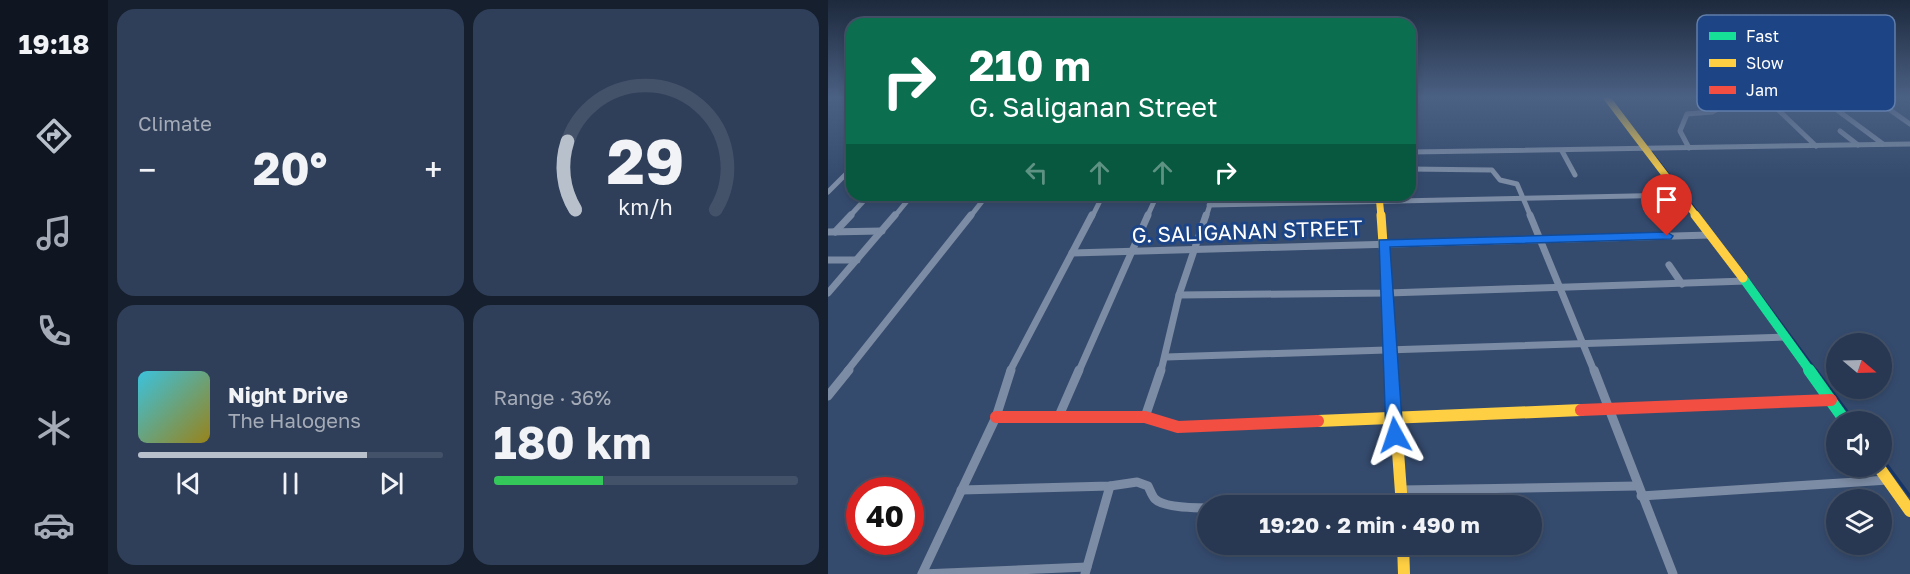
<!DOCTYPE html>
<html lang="en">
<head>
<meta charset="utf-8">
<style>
  :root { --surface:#283852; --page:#303f59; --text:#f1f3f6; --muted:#a5acb8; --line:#445269; --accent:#b8c0cc }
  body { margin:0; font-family:"Golos Text",sans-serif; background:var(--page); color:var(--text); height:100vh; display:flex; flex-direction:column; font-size:22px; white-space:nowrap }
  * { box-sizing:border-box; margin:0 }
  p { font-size:20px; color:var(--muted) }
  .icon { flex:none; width:33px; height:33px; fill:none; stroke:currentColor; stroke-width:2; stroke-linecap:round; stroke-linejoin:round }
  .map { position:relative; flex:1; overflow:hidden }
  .sheet { display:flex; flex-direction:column; gap:9px; padding:9px; background:#161f2d; width:720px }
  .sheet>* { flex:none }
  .hud { position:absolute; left:18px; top:18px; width:570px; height:183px; border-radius:18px; box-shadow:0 3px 9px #0003,0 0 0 2px var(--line); background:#0b6e4f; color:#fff; overflow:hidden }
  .needle { width:39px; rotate:109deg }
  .controls { position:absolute; left:998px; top:333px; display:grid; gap:12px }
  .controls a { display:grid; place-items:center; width:66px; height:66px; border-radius:50%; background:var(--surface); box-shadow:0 3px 9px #0003,0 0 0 2px var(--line); font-size:30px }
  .speed { position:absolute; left:18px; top:477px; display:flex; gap:12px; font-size:30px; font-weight:700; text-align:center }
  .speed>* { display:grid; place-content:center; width:78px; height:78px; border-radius:50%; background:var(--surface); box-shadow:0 3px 9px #0003,0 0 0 2px var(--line); line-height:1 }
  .speed .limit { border:9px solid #d22; background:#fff; color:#111 }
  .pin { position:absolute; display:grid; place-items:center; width:51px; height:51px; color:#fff; margin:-62px -26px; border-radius:50% 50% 50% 0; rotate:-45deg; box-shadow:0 0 6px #0007 }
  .pin .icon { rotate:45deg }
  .me { position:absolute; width:66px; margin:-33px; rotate:355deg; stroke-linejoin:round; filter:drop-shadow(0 0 4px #0008) }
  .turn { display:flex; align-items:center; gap:21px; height:126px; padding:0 24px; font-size:27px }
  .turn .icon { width:78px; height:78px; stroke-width:2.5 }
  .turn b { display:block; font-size:42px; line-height:51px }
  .lanes { display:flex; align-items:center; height:57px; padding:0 24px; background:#0003; justify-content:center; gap:30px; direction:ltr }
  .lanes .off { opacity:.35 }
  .big { font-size:45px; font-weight:700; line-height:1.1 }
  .sheet .card { flex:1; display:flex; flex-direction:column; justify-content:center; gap:9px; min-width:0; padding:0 21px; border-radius:18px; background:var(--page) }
  .sheet .dial { align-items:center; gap:0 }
  .dial svg { height:156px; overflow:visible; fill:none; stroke:var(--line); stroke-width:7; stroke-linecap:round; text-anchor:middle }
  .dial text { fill:var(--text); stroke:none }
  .song { display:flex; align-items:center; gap:18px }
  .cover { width:72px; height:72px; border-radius:9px; background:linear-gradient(135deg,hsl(190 70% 55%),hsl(50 70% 35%)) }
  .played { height:6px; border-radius:3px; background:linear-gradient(90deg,var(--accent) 75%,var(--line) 75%) }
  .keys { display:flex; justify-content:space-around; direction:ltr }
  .heat { display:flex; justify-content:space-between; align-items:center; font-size:33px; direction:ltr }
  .charge { height:9px; border-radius:4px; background:linear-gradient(90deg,#34c759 36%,var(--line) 0) }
  .sheet .tiles { flex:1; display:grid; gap:9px; grid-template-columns:repeat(2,1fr) }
  .trip { position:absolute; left:369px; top:495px; width:345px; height:60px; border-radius:30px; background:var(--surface); box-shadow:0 3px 9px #0003,0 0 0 2px var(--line); font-weight:700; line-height:60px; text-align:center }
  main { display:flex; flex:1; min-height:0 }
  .tab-bar { display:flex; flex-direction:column; width:108px; justify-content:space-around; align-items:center; background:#101621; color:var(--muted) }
  .tab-bar .icon { width:42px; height:42px }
  .tab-bar .active { color:var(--accent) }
  .tab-bar b { font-size:27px; color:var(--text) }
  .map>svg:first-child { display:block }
</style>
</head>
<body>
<main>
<nav class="tab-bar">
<b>19:18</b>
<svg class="icon active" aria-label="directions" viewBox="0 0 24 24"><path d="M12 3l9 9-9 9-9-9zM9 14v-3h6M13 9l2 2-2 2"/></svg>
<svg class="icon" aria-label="music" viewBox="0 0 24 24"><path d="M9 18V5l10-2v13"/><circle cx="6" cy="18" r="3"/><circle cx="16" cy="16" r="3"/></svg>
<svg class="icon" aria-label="phone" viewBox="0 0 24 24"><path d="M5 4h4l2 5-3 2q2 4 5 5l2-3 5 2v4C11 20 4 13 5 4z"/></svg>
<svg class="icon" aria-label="climate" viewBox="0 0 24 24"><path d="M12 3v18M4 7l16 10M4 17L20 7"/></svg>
<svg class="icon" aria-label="car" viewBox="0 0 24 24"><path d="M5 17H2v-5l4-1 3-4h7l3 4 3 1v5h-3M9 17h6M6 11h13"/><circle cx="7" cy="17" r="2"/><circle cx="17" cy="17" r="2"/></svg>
</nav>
<section class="sheet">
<div class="tiles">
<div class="card"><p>Climate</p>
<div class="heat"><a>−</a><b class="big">20°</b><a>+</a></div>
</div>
<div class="card dial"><svg viewBox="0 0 100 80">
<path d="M14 69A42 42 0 1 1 86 69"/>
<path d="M14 69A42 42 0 0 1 10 34" stroke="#b8c0cc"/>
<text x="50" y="56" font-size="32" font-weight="700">29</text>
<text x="50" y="72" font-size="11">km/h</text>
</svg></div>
<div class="card">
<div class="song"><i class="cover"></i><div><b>Night Drive</b><p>The Halogens</p></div></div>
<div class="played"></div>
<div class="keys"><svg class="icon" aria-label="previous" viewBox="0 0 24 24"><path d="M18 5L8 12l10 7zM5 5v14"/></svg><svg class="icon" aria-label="pause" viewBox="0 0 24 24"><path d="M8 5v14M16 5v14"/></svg><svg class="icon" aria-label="next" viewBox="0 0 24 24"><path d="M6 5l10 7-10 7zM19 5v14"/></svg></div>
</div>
<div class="card"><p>Range · 36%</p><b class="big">180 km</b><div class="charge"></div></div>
</div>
</section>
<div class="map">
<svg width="1082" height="574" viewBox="0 0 1082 574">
  <rect width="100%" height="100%" fill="#354b6e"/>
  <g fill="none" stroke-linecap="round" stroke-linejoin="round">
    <polyline stroke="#163466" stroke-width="1.5" points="824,152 870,212"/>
    <polyline stroke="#163466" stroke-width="2" points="913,269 989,371"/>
    <g stroke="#163466" stroke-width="3">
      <polyline points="988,370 1027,422"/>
      <polyline points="1053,457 1082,496"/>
    </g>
    <g stroke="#7c8ca4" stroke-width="5">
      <polyline points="1045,98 1082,124"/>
      <polyline points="942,102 988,146"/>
      <polyline points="992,102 1001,104 1055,144"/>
      <polyline points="1012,131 1030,145"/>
      <polyline points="861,148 852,131 859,114 884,112 899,104 942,102 939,98"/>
      <polyline points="734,151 747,175"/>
      <polyline points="582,152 1082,144"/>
      <polyline points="582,169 664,170 672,180 689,184 703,217"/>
      <polyline points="0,192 24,168"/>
      <polyline points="381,205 852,195"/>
      <polyline points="21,217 41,195"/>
      <polyline points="66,217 84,195"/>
      <polyline points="142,217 159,195"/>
      <polyline points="264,217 275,195"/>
      <polyline points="319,217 329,195"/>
      <polyline points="378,217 385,195"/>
    </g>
    <g stroke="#7c8ca4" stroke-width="7">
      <polyline points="702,215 766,371"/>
      <polyline points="0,232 54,231"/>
      <polyline points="7,232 23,215"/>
      <polyline points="244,253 882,235"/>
      <polyline points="0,260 29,260"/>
      <polyline points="841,265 854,284"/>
      <polyline points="0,293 67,215"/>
      <polyline points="351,295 560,293 918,281"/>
      <polyline points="338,357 958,337"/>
      <polyline points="19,371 143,215"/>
      <polyline points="182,371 264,215"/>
      <polyline points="251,371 320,215"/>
      <polyline points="333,371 351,295 378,215"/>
    </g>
    <g stroke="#7c8ca4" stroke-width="9">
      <polyline points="766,370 845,574"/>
      <polyline points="0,396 21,370"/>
      <polyline points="317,417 333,370"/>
      <polyline points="230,418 251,370"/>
      <path d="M 133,490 L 282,486 L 309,482 L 320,486 C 322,490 324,496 327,499 C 336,508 368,508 380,508"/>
      <polyline points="573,490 809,486"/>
      <polyline points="813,496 1060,480"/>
      <polyline points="491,506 574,503"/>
      <polyline points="94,574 168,417 183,370"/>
      <polyline points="94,574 259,567"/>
      <polyline points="257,574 282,486"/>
    </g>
    <polyline stroke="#16e098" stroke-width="9" points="915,278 982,371"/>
    <polyline stroke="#16e098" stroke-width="12" points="981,370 1018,422"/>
    <g stroke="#ffcf43" stroke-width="7">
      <polyline points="779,98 869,217"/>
      <polyline points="551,195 553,217"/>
    </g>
    <g stroke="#ffcf43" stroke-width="9">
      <polyline points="553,215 564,371"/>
      <polyline points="867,215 915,278"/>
    </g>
    <g stroke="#ffcf43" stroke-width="12">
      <polyline points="564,370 574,506"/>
      <polyline points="490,421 753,410"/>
      <polyline points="1050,466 1082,511"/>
      <polyline points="575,544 576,574"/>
    </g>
    <g stroke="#f24e42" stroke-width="12">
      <polyline points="753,410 1003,400"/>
      <polyline points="168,417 317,417 350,427 490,421"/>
    </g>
  </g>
  <linearGradient id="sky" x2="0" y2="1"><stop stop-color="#1d293c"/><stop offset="0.55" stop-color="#4b6184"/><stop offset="1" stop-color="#4b6184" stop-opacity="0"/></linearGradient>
  <rect width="1082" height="178" fill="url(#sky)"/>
  <polygon fill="#1a73e8" stroke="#114b97" stroke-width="1.5" points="839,232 845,236 843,239 562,247 575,435 573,440 567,442 561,440 558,435 551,240"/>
  <g text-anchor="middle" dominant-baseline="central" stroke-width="6" stroke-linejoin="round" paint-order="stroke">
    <g font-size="21" fill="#fff" stroke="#1d4586">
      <text transform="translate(419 231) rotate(-2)">G. SALIGANAN STREET</text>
    </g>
  </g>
  <rect x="869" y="15" width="198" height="96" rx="9" fill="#1d4586" stroke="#617daa" stroke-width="1.5"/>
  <rect x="881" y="32" width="27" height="8" fill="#16e098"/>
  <rect x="881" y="59" width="27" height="8" fill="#ffcf43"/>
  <rect x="881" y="86" width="27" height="8" fill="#f24e42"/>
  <g font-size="16" fill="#fff">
    <text x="918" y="42">Fast</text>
    <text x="918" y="69">Slow</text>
    <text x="918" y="96">Jam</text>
  </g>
</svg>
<div class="controls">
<a><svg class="needle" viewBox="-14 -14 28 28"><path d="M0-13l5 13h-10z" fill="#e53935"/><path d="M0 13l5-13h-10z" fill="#a5acb8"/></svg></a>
<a><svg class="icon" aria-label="sound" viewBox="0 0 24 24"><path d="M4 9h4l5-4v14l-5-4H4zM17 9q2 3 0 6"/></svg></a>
<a><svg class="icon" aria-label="layers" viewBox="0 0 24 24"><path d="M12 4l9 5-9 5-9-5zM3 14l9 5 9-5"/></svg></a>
</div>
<div class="speed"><div class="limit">40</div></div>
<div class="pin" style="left:839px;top:236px;background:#d93025"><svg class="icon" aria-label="arrive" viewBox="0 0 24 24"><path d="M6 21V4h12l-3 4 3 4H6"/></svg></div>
<svg class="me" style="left:567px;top:435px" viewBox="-20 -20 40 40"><path d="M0-17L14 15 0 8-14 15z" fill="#1a73e8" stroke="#fff" stroke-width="4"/></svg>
<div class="trip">19:20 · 2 min · 490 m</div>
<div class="hud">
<div class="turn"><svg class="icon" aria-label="right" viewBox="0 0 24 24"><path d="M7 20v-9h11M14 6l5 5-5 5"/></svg><div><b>210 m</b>G. Saliganan Street</div></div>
<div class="lanes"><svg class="icon off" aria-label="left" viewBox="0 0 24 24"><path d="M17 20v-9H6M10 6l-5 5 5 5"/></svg><svg class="icon off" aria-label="ahead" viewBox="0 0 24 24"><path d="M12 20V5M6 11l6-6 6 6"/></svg><svg class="icon off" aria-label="ahead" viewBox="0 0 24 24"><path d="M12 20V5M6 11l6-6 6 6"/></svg><svg class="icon" aria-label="right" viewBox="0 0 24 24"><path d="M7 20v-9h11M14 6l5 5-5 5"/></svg></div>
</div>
</div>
</main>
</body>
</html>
